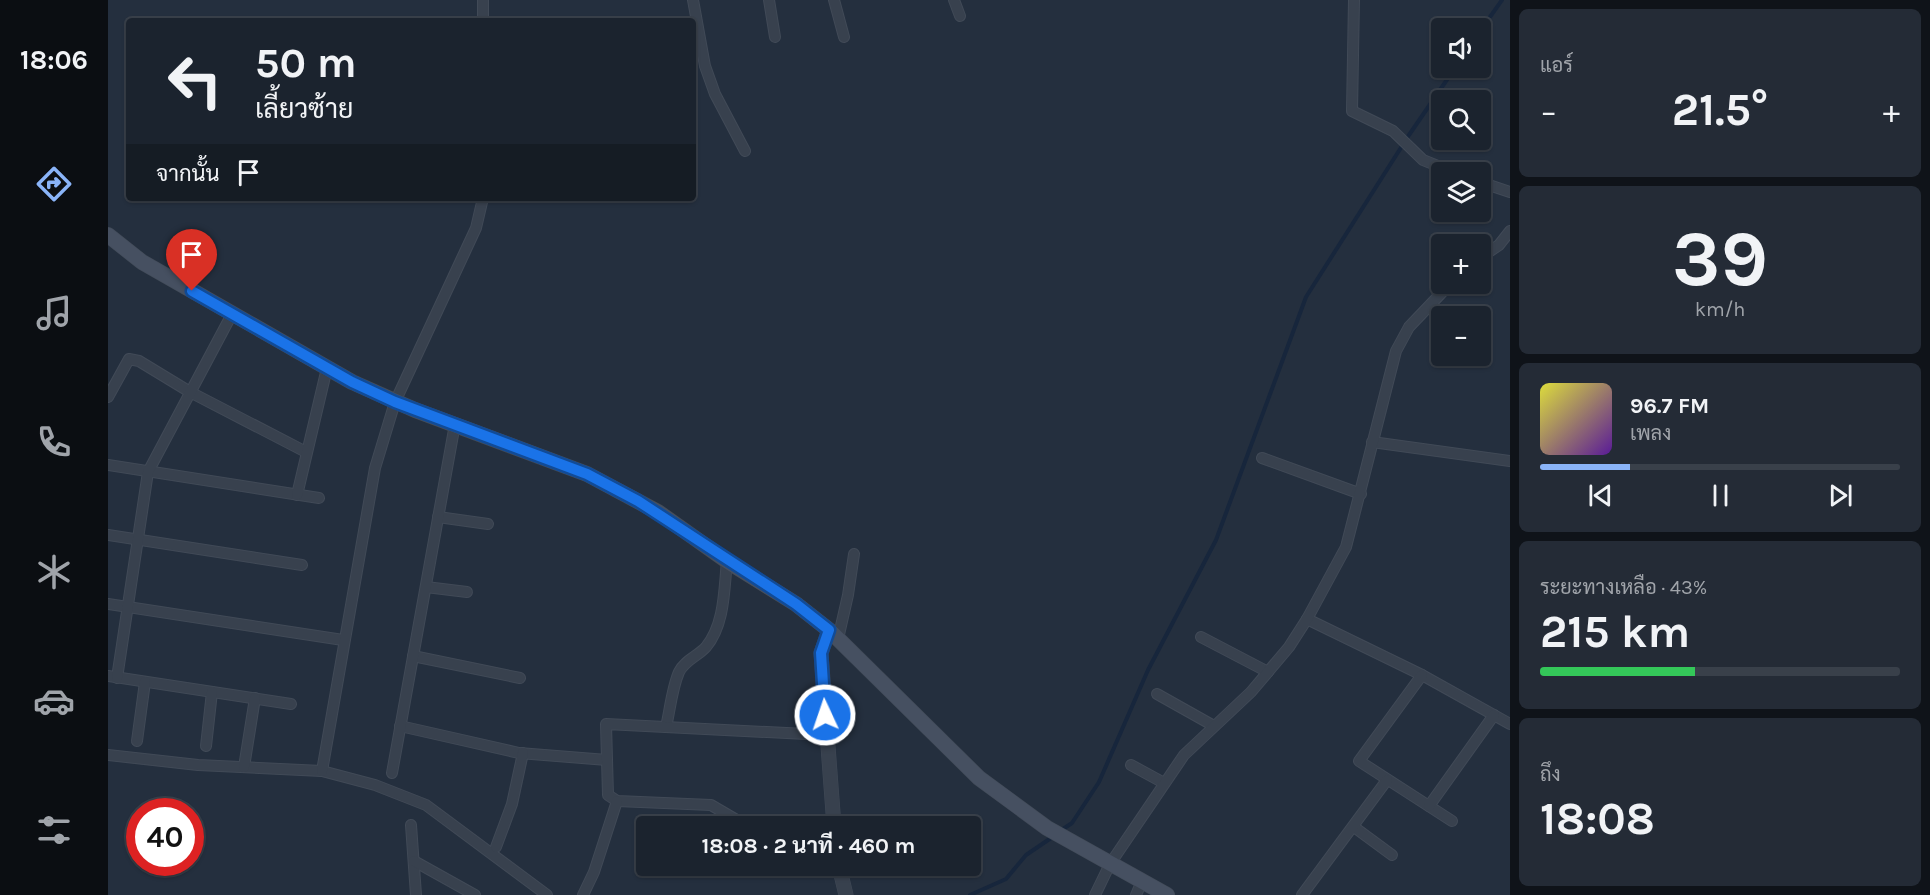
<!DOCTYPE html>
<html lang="th">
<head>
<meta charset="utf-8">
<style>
  :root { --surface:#1b232e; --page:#242b36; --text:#f1f3f6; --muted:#a0a4aa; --line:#39404a; --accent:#8ab4f8 }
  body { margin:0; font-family:Karla,Sarabun,sans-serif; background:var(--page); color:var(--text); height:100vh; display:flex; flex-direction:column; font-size:22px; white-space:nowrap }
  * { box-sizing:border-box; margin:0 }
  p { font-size:20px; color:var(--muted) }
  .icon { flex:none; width:33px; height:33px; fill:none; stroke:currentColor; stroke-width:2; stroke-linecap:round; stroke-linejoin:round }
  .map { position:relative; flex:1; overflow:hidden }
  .details { display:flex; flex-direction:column; gap:9px; padding:9px; background:#0f1319; width:420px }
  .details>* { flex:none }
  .top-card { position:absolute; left:18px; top:18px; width:570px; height:183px; border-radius:6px; box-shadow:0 2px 4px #0004,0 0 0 2px var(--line); background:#1b232e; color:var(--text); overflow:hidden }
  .tools { position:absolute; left:1323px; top:18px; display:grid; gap:12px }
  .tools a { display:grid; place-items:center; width:60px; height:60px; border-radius:6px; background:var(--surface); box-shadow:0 2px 4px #0004,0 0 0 2px var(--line); font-size:30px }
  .speed { position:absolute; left:18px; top:798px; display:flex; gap:12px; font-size:30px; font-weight:700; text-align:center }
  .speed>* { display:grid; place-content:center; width:78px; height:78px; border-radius:50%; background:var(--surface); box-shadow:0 2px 4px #0004,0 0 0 2px var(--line); line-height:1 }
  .speed .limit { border:9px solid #d22; background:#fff; color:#111 }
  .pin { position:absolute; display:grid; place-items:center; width:51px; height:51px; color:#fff; margin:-62px -26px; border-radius:50% 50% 50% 0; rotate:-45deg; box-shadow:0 0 6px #0007 }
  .pin .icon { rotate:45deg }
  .me { position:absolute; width:66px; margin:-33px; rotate:357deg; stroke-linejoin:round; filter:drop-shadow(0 0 4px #0008) }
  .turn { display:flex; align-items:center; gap:21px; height:126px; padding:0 30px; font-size:27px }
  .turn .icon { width:78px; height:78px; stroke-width:2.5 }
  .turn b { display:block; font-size:42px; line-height:51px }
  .then { display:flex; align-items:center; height:57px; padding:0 30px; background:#0003; gap:12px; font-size:22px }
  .big { font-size:45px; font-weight:700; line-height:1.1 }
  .details .widget { flex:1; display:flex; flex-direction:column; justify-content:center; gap:9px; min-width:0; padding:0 21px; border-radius:9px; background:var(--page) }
  .details .dial { align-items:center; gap:0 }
  .dial b { font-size:78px; line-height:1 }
  .song { display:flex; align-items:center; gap:18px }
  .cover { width:72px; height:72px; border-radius:9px; background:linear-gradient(135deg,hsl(60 70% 55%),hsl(270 70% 35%)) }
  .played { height:6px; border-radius:3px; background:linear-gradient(90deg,var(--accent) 25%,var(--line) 25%) }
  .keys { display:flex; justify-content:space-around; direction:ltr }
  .heat { display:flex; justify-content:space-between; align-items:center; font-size:33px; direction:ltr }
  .charge { height:9px; border-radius:4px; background:linear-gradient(90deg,#34c759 43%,var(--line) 0) }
  .trip { position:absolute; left:528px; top:816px; width:345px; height:60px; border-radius:6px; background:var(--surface); box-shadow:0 2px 4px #0004,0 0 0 2px var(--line); font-weight:700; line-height:60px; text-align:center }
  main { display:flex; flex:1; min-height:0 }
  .menu { display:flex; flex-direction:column; width:108px; justify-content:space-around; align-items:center; background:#0b0e12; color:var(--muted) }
  .menu .icon { width:42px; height:42px }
  .menu .current { color:var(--accent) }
  .menu b { font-size:27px; color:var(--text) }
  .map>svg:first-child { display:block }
</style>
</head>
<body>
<main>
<nav class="menu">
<b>18:06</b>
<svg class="icon current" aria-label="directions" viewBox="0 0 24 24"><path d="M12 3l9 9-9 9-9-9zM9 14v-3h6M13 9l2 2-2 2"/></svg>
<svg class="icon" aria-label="music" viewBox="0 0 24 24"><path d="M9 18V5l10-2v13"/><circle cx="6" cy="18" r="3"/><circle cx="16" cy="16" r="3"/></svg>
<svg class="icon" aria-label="phone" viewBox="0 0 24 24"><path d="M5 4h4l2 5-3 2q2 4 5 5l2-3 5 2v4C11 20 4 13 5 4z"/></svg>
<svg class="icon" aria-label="climate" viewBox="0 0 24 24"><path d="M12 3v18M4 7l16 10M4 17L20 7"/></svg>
<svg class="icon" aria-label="car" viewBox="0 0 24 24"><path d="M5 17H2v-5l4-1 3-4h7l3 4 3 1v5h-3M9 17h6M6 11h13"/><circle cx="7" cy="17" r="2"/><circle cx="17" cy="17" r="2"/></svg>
<svg class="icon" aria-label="filters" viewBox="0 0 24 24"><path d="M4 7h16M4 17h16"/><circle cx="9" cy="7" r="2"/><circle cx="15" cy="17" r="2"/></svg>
</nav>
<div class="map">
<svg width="1402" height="895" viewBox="0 0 1402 895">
  <rect width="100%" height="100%" fill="#242f3e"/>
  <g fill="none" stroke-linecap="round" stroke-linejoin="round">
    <g stroke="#17263c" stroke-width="4">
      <polyline points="1372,31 1394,0"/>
      <polyline points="952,831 964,823 991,782 1040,670 1108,540 1198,297 1301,135 1347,68"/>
      <polyline points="862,895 898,879 918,855 946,836"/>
    </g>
    <defs>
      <g id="minor">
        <polyline points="375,0 375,21"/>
        <polyline points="585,0 597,66 607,94 637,151"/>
        <polyline points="661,0 667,37"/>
        <polyline points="726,0 736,37"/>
        <polyline points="846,0 852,16"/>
        <polyline points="1246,0 1244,111 1285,131 1315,160 1345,172"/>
        <polyline points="1372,182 1402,192"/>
        <polyline points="1372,258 1391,245 1402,231"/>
        <polyline points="0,397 21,359 31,361 82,392 198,452"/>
        <polyline points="1264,442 1402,461"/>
        <polyline points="1154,458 1253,494"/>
        <polyline points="0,465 211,498"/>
        <polyline points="189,495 219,368"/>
        <polyline points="330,517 380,524"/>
        <polyline points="0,535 194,565"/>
        <polyline points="318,587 359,592"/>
        <polyline points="0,604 235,640"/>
        <polyline points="1199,619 1314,675 1402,724"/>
        <polyline points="1093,637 1160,672"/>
        <polyline points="730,639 740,595 746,554"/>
        <polyline points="305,656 412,678"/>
        <polyline points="1314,675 1251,761 1344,821"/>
        <polyline points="0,676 183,704"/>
        <polyline points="9,678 40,472 124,314"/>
        <polyline points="1049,694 1106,726"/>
        <polyline points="292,726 411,753 499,760"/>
        <path d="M 558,727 C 562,710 564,688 571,672 C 577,660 590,656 598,647 C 617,624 616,589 619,561"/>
        <polyline points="29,741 37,682"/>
        <polyline points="98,746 104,692"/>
        <polyline points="0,755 90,765 214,771 267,785 318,805 439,895"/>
        <polyline points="1023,765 1056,783"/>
        <polyline points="136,767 147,698"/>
        <polyline points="214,771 267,468 287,402 368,228 375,198"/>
        <polyline points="284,773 347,424"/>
        <polyline points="1321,806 1386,715"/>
        <polyline points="303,825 308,895"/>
        <polyline points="639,826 603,805 509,801 500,795 498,724 718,735"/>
        <polyline points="1246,827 1284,855"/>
        <polyline points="388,847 404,804 415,753"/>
        <polyline points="306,861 367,895"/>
        <polyline points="475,895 486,872 509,801"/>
        <polyline points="987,895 1002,864 1076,755 1143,692 1181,647 1199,619 1238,547 1288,351 1301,327 1342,284"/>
        <polyline points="1028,895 1034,881"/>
        <polyline points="1194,895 1279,780"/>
      </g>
      <g id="tertiary">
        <polyline points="721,630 713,653 726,826"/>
        <polyline points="731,866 738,895"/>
      </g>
      <polyline id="secondary" points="0,235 34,262 244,382 307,410 479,474 550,512 619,561 688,604 721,630 871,778 939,828 1059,895"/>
    </defs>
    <use href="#minor" stroke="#414a57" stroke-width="12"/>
    <use href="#tertiary" stroke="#414a57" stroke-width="15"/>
    <use href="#secondary" stroke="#414a57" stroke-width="16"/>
    <use href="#minor" stroke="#38414e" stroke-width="10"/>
    <use href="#tertiary" stroke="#38414e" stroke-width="14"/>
    <use href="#secondary" stroke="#465061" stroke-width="15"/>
  </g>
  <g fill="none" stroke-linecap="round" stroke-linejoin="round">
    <defs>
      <polyline id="route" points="84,291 244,382 287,402 479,474 530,501 688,604 721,630 713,653 717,715"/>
    </defs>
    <use href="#route" stroke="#114b97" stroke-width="15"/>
    <use href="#route" stroke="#1a73e8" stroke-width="10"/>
  </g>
</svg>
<div class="tools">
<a><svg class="icon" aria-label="sound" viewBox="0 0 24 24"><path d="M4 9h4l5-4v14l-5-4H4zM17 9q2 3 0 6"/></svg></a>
<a><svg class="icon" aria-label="search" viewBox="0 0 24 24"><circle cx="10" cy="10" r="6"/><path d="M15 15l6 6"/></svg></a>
<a><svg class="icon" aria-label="layers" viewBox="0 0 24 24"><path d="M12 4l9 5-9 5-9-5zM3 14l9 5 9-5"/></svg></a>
<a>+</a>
<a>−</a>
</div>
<div class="speed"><div class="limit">40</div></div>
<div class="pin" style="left:84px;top:291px;background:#d93025"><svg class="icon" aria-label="arrive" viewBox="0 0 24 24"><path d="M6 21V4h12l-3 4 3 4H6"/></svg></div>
<svg class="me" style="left:717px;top:715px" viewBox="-20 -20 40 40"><circle r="17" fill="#1a73e8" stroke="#fff" stroke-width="3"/><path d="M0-11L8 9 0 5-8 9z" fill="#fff"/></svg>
<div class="trip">18:08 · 2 นาที · 460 m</div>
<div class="top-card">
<div class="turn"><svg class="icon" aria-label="left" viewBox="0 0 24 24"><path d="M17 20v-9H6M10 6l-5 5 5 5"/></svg><div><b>50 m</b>เลี้ยวซ้าย</div></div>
<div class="then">จากนั้น<svg class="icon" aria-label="arrive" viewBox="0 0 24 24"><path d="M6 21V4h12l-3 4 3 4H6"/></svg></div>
</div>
</div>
<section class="details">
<div class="widget"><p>แอร์</p>
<div class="heat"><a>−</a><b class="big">21.5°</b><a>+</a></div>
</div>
<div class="widget dial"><b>39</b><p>km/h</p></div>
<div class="widget">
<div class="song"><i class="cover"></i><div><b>96.7 FM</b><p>เพลง</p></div></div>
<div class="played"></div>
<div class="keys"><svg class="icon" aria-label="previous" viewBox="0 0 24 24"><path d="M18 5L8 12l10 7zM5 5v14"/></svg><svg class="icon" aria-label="pause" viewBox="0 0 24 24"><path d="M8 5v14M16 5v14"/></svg><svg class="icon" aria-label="next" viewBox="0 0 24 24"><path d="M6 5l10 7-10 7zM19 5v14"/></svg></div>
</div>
<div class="widget"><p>ระยะทางเหลือ · 43%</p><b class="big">215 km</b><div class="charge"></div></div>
<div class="widget"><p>ถึง</p><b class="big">18:08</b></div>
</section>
</main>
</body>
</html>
